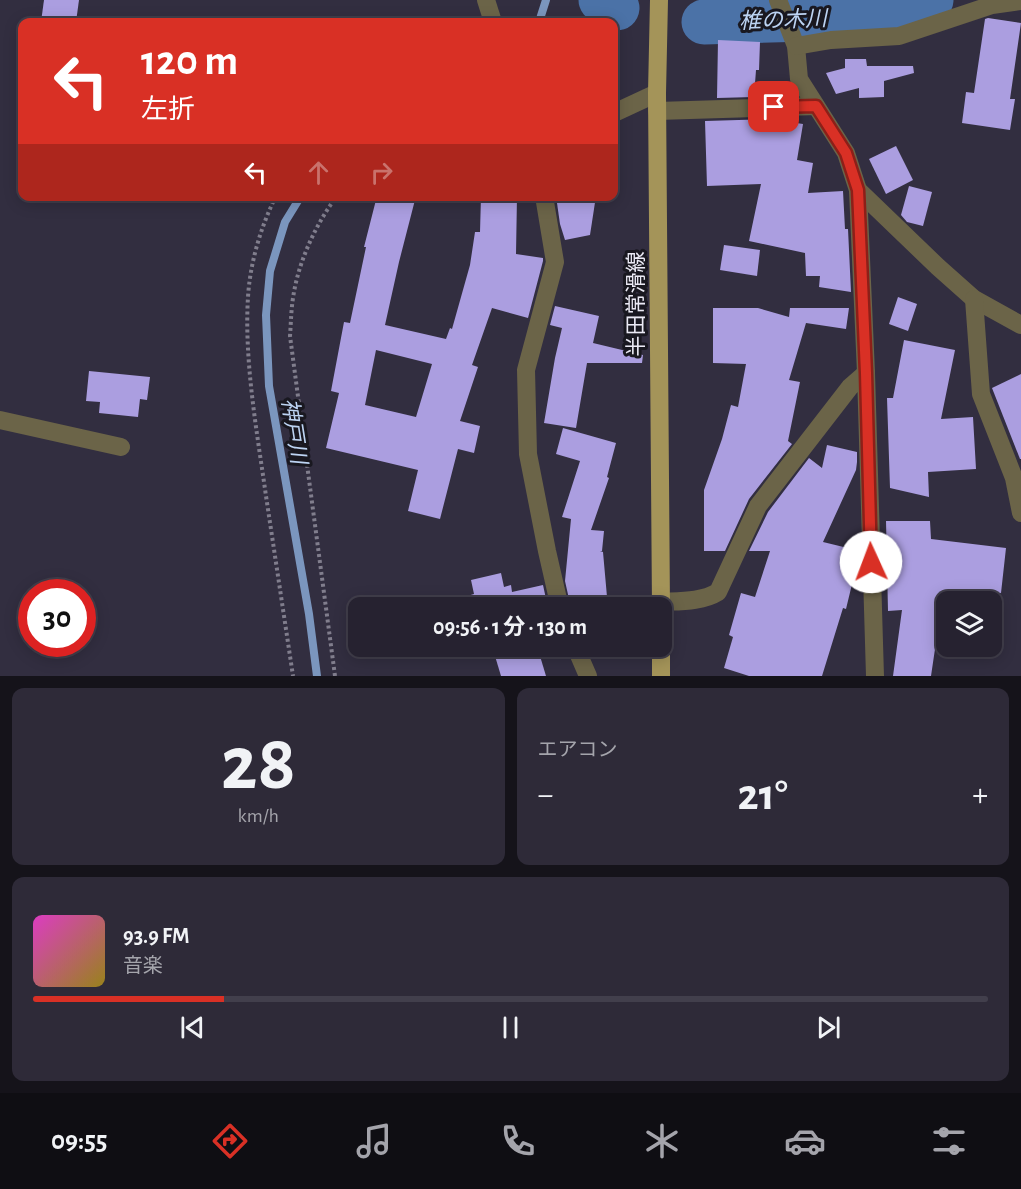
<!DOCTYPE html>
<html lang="ja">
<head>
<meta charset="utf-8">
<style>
  :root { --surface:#262230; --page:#2e2a38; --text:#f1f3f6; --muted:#a4a4ab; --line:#423f4c; --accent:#d93025 }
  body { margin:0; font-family:"Alegreya Sans","Noto Sans JP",sans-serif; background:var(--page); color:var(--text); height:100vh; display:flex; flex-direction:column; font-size:22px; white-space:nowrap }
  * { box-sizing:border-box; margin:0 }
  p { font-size:20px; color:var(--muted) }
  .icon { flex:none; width:33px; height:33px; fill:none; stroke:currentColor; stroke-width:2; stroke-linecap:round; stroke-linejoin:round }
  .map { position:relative; height:676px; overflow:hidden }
  .panel { display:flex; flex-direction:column; gap:12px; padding:12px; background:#15131a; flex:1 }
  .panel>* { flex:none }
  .hud { position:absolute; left:18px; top:18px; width:600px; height:183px; border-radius:12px; box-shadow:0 3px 15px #0003,0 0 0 2px var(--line); background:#d93025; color:#fff; overflow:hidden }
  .controls { position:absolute; left:936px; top:591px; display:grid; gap:12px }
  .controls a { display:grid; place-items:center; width:66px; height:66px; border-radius:12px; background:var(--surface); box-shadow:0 3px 15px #0003,0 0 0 2px var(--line); font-size:30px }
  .speed { position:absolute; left:18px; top:579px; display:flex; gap:12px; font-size:30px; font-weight:700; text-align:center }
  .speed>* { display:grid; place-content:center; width:78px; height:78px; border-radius:50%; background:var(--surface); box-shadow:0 3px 15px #0003,0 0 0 2px var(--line); line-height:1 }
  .speed .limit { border:9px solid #d22; background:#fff; color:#111 }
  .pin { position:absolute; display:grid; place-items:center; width:51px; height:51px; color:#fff; margin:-26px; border-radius:12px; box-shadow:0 3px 9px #0006 }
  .me { position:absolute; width:66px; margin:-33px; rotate:358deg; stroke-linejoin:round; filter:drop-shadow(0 0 4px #0008) }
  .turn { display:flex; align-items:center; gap:21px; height:126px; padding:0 24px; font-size:27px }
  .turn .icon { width:78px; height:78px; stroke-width:2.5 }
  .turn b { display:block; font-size:42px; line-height:51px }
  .lanes { display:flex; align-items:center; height:57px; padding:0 24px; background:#0003; justify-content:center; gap:30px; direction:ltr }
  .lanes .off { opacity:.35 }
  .big { font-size:45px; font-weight:700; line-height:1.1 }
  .panel .tile { flex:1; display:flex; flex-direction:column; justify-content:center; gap:9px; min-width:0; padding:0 21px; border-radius:12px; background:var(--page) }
  .panel .dial { align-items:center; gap:0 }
  .dial b { font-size:78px; line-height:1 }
  .song { display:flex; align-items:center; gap:18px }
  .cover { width:72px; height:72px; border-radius:9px; background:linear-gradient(135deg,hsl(310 70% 55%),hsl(50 70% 35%)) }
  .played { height:6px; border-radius:3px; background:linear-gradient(90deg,var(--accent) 20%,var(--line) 20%) }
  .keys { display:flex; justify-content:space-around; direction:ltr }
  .heat { display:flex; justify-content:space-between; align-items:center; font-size:33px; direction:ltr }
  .panel .tiles { flex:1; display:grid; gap:12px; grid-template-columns:1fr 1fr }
  .tile:last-child { grid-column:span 2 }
  .trip { position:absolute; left:348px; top:597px; width:324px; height:60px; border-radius:12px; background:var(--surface); box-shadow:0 3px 15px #0003,0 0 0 2px var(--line); font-weight:700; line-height:60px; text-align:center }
  .dock { display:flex; height:96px; justify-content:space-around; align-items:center; background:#0f0e13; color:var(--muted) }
  .dock .icon { width:42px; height:42px }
  .dock .active { color:var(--accent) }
  .dock b { font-size:27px; color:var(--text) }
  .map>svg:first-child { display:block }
</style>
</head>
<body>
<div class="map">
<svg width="1021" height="676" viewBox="0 0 1021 676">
  <rect width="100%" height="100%" fill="#322e40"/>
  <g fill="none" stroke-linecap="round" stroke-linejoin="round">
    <g stroke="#7b96be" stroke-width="8">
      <polyline points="539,22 546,0"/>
      <polyline points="301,196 285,222 270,271 266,315 269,386 309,614 317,676"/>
    </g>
    <g stroke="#4b72a7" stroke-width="45">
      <polyline points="601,0 617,8"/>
      <polyline points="704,22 881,17 931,0"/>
    </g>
  </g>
  <g fill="#ab9ee0" fill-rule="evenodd">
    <polygon points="44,0 79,0 76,22 41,22"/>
    <polygon points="988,18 1021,23 1010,99 1015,99 1010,130 962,123 966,92 974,93 985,19"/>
    <polygon points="718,40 760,42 759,70 756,70 754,97 717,98"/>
    <polygon points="845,59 866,59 867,66 913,66 914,73 884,81 884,97 859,98 859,88 836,94 826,73 845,68"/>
    <polygon points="771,119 803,124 797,160 813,163 808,193 843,191 845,229 848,229 851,292 819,287 820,276 806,276 805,253 749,241 761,184 707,186 705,121"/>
    <polygon points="896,146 913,180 886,194 869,159"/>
    <polygon points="909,186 932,192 923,226 907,222 901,215"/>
    <path d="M 377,196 L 416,196 L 399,262 L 385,325 L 446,339 L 450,328 L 452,329 L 470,265 L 475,232 L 480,232 L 481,196 L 517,196 L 516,254 L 543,258 L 543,261 L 528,318 L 492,308 L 472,365 L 478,367 L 460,421 L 480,426 L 474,453 L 458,449 L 440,519 L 408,511 L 418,470 L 326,448 L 339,393 L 331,391 L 344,322 L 350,323 L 366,247 L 364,247 ZM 376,350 L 432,364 L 416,417 L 365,405 Z"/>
    <polygon points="556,196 596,196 590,235 565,240 560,224"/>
    <polygon points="724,245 760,250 757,276 720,270"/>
    <polygon points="898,297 917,304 908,331 889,324"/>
    <polygon points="555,306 599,316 593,343 643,355 642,363 587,363 576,428 544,423 555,358 562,328 550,325"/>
    <polygon points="713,308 758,308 789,317 790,308 849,308 846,329 806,323 789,380 800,382 788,441 792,444 749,499 725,551 704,551 704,490 722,439 731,405 738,407 746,364 713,363"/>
    <polygon points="904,340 955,350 941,419 973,417 976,469 928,472 929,497 890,488 887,398 893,398"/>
    <polygon points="89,371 150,377 147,400 140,399 138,417 99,413 100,402 86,401"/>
    <polygon points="1021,374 1021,459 1020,459 992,388"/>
    <polygon points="563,428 616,443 607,477 609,478 591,530 604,531 602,551 600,551 603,552 608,608 571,608 565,581 571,519 562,517 580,461 556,454"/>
    <polygon points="827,445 857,452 857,462 856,470 823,542 860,551 846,609 843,608 822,676 749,676 724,668 733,637 729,635 741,593 755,597 770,551 749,551 768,512 809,458 822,468"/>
    <polygon points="886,521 930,521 931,539 1006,548 1001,593 973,590 971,602 946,602 946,650 935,649 931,676 893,676 902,610 888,611"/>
    <polygon points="501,573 504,587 511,585 512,592 543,585 548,608 451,608 451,601 474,594 471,580"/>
    <polygon points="492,646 537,646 546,676 501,676"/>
  </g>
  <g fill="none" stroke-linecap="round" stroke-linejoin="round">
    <g stroke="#817e8d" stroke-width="4" stroke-dasharray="3 3" stroke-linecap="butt">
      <path d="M 276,196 C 261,226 250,263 248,297 C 244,361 257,432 266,496 C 275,556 284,616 293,676"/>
      <path d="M 335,676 L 290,336 C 291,323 291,311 293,298 C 298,263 315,225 337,196"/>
    </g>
    <g stroke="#6b6448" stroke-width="18">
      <polyline points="486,0 493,22"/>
      <polyline points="778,0 796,46 799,79 846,153 858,190 866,373 875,676"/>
      <polyline points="796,46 831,40 899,36 992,5 1021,1"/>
      <polyline points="657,111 816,106"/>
      <polyline points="614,113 657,93"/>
      <polyline points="858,190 938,267 974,299 1021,325"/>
      <polyline points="544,196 555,262 526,370 528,454 547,551 560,608"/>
      <polyline points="974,299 981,394 1014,478 1021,513"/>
      <polyline points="0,420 121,447"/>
      <path d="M 661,602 C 679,601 702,602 718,592 L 758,506 L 850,387 L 866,373"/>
      <polyline points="575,646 588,676"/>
    </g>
    <g stroke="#a49459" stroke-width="18">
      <polyline points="659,0 657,93 661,608"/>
      <polyline points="661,646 661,676"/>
    </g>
  </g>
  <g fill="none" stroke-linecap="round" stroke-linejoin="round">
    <defs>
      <polyline id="route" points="774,107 816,106 846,153 858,190 866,373 871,562"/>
    </defs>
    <use href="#route" stroke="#8d1f18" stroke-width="15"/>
    <use href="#route" stroke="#d93025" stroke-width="10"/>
  </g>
  <g text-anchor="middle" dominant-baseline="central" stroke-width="6" stroke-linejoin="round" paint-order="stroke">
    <g font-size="21" fill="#ebeaf5" stroke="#191820">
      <text transform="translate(636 304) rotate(-90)">半田常滑線</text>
    </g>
    <g font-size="22" font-style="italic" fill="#bdd4f3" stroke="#191820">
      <text transform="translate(783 20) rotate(-2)">椎の木川</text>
      <text transform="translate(294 431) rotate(81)">神戸川</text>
    </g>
  </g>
</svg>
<div class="controls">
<a><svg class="icon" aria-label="layers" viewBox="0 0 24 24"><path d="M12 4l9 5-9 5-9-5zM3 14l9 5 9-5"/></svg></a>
</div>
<div class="speed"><div class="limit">30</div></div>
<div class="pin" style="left:774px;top:107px;background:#d93025"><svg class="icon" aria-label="arrive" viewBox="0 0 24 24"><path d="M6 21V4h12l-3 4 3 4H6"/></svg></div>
<svg class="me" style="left:871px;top:562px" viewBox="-20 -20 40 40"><circle r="19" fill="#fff"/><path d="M0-13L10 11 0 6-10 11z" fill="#d93025"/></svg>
<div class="trip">09:56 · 1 分 · 130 m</div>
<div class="hud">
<div class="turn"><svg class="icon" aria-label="left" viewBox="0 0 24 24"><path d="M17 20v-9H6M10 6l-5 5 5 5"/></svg><div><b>120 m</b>左折</div></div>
<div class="lanes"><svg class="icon" aria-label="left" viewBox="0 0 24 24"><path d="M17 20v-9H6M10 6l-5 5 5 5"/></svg><svg class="icon off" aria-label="ahead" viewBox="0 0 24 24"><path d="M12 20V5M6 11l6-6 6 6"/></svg><svg class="icon off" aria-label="right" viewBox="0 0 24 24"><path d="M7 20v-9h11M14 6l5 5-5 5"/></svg></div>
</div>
</div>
<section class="panel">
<div class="tiles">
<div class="tile dial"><b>28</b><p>km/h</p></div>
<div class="tile"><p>エアコン</p>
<div class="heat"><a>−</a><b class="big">21°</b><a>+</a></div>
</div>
<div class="tile">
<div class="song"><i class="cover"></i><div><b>93.9 FM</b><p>音楽</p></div></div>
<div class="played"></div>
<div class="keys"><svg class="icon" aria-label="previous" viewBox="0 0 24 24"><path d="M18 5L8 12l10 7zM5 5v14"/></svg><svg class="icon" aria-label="pause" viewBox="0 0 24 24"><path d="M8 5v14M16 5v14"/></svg><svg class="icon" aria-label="next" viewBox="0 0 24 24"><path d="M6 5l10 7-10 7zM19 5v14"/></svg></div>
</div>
</div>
</section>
<nav class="dock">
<b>09:55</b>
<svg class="icon active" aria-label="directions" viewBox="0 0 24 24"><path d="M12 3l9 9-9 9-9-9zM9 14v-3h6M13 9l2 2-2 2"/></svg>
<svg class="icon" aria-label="music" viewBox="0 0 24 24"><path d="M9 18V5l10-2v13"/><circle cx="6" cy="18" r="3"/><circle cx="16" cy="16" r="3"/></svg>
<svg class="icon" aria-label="phone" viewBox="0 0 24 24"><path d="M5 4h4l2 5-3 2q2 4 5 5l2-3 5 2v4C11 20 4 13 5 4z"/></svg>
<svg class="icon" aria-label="climate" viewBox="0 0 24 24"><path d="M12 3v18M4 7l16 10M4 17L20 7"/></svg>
<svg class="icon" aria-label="car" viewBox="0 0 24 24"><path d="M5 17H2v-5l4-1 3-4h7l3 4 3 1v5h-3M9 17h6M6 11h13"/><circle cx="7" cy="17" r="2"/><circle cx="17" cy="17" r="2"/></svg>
<svg class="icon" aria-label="filters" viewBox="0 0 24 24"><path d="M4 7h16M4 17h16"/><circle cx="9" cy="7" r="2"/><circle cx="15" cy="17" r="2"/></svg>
</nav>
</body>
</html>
